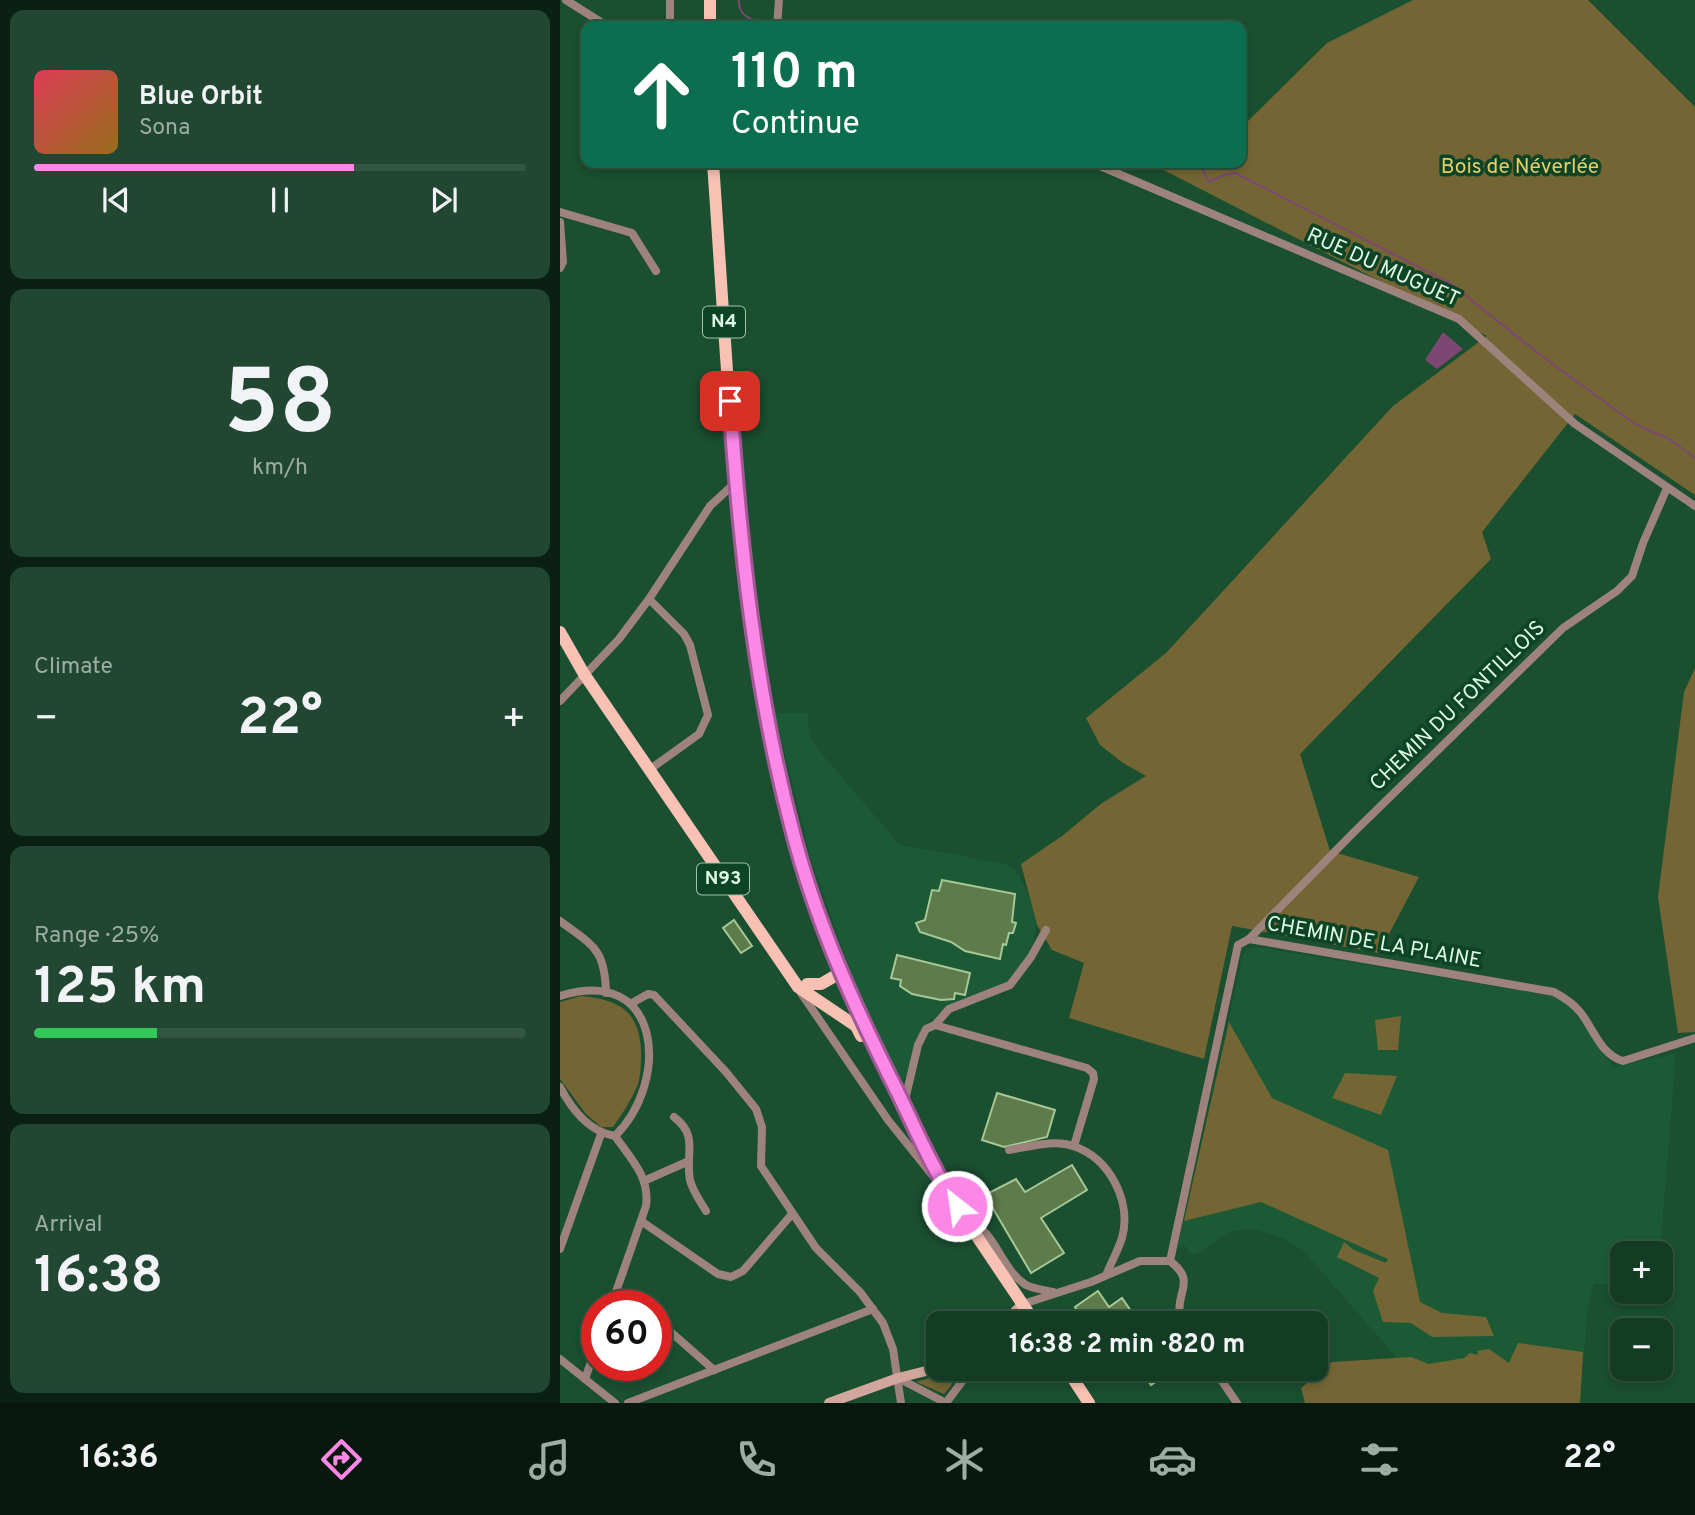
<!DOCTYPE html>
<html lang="en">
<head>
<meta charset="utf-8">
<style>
  :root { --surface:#143b24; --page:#214631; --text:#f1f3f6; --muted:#9dada6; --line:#335541; --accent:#fb87e6 }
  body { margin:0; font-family:Overpass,sans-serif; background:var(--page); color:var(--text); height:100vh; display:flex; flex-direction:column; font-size:26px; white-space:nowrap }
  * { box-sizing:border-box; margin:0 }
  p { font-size:23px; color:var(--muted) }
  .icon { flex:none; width:38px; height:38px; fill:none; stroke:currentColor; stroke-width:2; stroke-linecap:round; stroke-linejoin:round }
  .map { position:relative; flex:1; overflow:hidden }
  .sheet { display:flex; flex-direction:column; gap:10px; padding:10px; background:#0b2014; width:560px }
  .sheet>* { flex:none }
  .guide { position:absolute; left:21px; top:21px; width:665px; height:147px; border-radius:14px; box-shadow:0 4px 10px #0003,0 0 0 2px var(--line); background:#0b6e4f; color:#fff; overflow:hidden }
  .fabs { position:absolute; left:1050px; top:1241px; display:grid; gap:14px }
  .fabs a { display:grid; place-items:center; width:63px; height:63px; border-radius:14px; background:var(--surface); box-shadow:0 4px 10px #0003,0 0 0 2px var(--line); font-size:35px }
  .speed { position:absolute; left:21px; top:1290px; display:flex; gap:14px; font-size:35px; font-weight:700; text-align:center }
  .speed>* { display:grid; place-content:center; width:91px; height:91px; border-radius:50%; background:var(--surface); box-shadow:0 4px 10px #0003,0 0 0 2px var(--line); line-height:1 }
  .speed .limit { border:10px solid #d22; background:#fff; color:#111 }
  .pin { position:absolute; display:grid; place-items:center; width:60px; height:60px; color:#fff; margin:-30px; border-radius:14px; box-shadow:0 4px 10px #0006 }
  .me { position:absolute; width:77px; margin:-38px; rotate:330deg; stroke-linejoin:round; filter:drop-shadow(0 0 5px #0008) }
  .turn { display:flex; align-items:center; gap:24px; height:147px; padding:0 35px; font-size:32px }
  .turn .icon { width:91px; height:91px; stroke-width:2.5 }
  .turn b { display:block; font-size:49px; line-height:60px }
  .big { font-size:52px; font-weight:700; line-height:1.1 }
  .sheet .widget { flex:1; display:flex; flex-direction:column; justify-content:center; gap:10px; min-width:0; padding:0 24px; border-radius:14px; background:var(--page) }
  .sheet .dial { align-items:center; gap:0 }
  .dial b { font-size:91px; line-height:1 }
  .song { display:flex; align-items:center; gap:21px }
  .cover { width:84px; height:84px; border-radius:10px; background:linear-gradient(135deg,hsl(350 70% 55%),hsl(40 70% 35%)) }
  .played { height:7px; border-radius:4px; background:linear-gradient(90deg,var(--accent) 65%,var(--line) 65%) }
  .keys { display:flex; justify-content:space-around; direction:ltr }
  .heat { display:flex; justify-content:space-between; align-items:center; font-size:38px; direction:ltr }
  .charge { height:10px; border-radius:5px; background:linear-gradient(90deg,#34c759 25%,var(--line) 0) }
  .trip { position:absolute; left:366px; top:1311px; width:402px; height:70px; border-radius:14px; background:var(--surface); box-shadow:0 4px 10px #0003,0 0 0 2px var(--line); font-weight:700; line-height:70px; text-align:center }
  .tabs { display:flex; height:112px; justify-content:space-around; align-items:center; background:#08180e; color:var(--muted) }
  .tabs .icon { width:49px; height:49px }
  .tabs .current { color:var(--accent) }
  .tabs b { font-size:32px; color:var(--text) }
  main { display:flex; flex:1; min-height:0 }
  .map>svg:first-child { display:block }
</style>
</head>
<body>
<main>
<section class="sheet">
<div class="widget">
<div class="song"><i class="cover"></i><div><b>Blue Orbit</b><p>Sona</p></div></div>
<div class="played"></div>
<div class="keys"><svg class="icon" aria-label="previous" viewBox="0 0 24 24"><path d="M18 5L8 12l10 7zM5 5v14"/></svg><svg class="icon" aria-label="pause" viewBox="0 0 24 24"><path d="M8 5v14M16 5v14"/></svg><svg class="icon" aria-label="next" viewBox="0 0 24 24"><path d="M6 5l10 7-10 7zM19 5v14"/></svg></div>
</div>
<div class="widget dial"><b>58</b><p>km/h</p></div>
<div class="widget"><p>Climate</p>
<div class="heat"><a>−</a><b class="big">22°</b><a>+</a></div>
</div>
<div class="widget"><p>Range · 25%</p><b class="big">125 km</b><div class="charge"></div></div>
<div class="widget"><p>Arrival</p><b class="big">16:38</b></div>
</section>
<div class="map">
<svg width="1135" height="1403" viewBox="0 0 1135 1403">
  <rect width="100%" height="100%" fill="#1a4f30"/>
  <g fill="#1c5a36">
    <polygon points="215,713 248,713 249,733 255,746 340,845 447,864 459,875 467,891 476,924 474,941 464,962 448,981 437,988 391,1005 366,1024 345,1077 339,1081 295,983 251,859"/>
    <polygon points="697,947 1004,998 1054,1067 1116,1053 1100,1253 1062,1253 1062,1285 1034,1284 1028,1305 1020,1403 819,1403 835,1356 744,1251 723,1238 697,1230 684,1229 667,1233 638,1253 632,1255 624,1245 617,1249 683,955 688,949"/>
  </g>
  <g fill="#746634">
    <polygon points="853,0 1028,0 1135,107 1135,495 1015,414 922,532 931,559 740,754 770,851 859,877 819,953 672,926 644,1059 509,1018 524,963 492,950 477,925 461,864 502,836 542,803 586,776 563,763 540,745 526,718 606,653 833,406 927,336 590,163 681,163 681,128 767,43"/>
    <polygon points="1135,668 1135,1032 1118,1033 1098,897 1124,692"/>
    <path d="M 21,996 C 59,1000 79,1010 81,1051 C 81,1061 81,1074 78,1084 C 72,1099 62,1114 53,1127 L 41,1127 L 26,1114 L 0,1079 L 0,1002 Z"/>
    <polygon points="841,1016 838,1050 818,1050 815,1020"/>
    <polygon points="669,1022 712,1098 828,1150 860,1302 882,1313 926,1317 934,1336 872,1337 851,1323 823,1322 813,1291 819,1278 777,1257 784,1242 794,1250 826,1263 828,1259 701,1202 624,1221"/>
    <polygon points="785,1073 837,1076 821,1115 772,1098"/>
    <polygon points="958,1343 1023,1352 1020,1403 745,1403 741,1388 772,1362 851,1357 869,1364 904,1358 910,1353 918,1355 917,1351 929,1349 949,1363"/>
    <polygon points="398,1370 400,1372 393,1377 391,1386 384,1394 356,1382"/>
  </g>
  <polygon fill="#7c4772" points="883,332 903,349 877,369 865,360"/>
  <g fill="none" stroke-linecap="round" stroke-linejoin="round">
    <g stroke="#7c4772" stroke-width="2">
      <path d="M 179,0 C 178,19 195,19 208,26"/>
      <polyline points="615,163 642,169 649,182 664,175 675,173 890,283 979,354 1075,424 1109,439 1135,458"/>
    </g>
  </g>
  <g fill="#5e7b4c" stroke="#a7c795" stroke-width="2">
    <polygon points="382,880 455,894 452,922 456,923 453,933 449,933 446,945 443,944 440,959 405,951 391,942 360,932 356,923 365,920 372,890 379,891"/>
    <polygon points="174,920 192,946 181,953 163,928"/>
    <polygon points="337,955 410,973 405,995 395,993 394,999 381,1000 352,994 340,986 341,980 331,978"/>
    <polygon points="437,1093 495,1110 487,1137 444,1147 422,1140"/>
    <polygon points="512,1165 527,1190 481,1218 504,1253 471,1273 425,1195 456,1179 465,1192"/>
    <polygon points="538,1291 549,1307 562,1298 579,1323 525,1323 515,1307"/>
    <polygon points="579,1368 603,1368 607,1374 591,1385"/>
  </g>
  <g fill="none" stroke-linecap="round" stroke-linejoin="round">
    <g stroke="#9e837c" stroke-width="8">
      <polyline points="6,0 47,26"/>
      <polyline points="110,0 110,26"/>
      <polyline points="217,26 219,0"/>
      <polyline points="533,163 899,319 1015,424 1135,506"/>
      <polyline points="0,212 72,233 96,271"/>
      <polyline points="0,222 3,262 0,268"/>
      <polyline points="0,701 59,639 89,599 150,506 176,482"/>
      <polyline points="89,770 139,734 148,715 130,645 124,634 89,599"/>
      <path d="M 0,921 C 33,946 45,948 46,993"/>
      <path d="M 689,939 L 994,992 C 1005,998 1013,1003 1020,1012 C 1034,1029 1040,1054 1063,1061 L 1135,1038"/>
      <polyline points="241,993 328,1120 381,1186"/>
      <path d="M 0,996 C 103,964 110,1082 55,1136"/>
      <polyline points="72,1003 88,994 94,995 166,1072 196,1109 202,1127 201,1166 256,1248 300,1292 323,1323 333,1349 341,1403"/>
      <polyline points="375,1025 527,1068 533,1073 534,1079 514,1146"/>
      <path d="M 0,1087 C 12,1110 29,1132 55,1136"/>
      <polyline points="344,1104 358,1045 366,1029 375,1025 389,1009 450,985 471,957 486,930"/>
      <path d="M 114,1117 C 139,1136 125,1153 130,1180 C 133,1192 140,1201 146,1211"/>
      <path d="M 449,1150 C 469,1147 494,1139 513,1146 C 550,1158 572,1202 562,1238 C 558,1250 552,1261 547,1273"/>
      <polyline points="86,1180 129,1161"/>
      <polyline points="81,1221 158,1274 171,1277 183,1271 232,1214"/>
      <path d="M 407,1221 C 436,1229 440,1269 466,1285 C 474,1289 485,1290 493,1292"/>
      <polyline points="0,1249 41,1134"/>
      <polyline points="610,1261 678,945 689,939 793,833 1003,628 1057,591 1072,576 1083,543 1107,488"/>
      <path d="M 610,1261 C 640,1284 610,1294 623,1323"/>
      <polyline points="55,1295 79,1306"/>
      <polyline points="463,1304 531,1282 580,1261 610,1261"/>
      <path d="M 51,1306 L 86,1206 C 90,1177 71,1159 55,1136"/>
      <polyline points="96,1319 154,1370"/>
      <polyline points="0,1359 55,1403"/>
      <polyline points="653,1368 677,1403"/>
      <polyline points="338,1378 386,1403"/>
      <polyline points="25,1379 37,1345"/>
      <polyline points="68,1403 313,1309"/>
      <polyline points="386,1403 412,1368"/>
    </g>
    <g stroke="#d1a69c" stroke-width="10">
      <polyline points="443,1323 463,1304"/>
      <polyline points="269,1403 338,1378 378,1368"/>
    </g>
    <g stroke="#f8c1b4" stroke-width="12">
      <polyline points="150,26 150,0"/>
      <path d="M 153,163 C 169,386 176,611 232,828 C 256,924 298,1014 342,1102 C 357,1133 371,1166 390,1195 C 417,1238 447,1280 475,1323"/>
      <polyline points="0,632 24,674 238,987 296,1026 301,1036"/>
      <polyline points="247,984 261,984 280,973"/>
      <polyline points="506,1368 529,1403"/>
    </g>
  </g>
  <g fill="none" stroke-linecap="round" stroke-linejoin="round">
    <defs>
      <path id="route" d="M 170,401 C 180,545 195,689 232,829 C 255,920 294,1006 336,1089 C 355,1128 373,1170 397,1206"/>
    </defs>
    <use href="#route" stroke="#a35896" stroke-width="18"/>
    <use href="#route" stroke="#fb87e6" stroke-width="12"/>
  </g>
  <g text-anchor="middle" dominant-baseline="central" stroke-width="7" stroke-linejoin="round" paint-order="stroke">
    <g fill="#0c4425" stroke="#a0c3ac" stroke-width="2">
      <rect x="143" y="306.5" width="42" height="31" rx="5"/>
      <rect x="137" y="863.5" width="52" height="31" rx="5"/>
    </g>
    <g font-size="19" font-weight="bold" fill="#dffae6">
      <text x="164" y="322">N4</text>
      <text x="163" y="879">N93</text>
    </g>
    <g font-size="21" fill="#e7cc68" stroke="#0c4425">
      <text x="960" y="167">Bois de Néverlée</text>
    </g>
    <g font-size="21" fill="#dffae6" stroke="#0c4425">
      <text transform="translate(823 268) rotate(24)">RUE DU MUGUET</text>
      <text transform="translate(898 706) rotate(-44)">CHEMIN DU FONTILLOIS</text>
      <text transform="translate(814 943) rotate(10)">CHEMIN DE LA PLAINE</text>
    </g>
  </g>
</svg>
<div class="fabs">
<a>+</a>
<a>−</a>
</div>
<div class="speed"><div class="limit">60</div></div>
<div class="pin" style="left:170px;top:401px;background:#d93025"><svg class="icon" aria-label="arrive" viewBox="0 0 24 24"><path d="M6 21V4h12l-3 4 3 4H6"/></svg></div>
<svg class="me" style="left:397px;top:1206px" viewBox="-20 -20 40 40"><circle r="17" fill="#fb87e6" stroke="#fff" stroke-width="3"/><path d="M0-11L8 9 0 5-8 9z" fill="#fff"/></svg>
<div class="trip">16:38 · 2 min · 820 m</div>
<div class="guide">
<div class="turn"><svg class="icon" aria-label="ahead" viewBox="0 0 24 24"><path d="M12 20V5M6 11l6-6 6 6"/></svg><div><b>110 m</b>Continue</div></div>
</div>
</div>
</main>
<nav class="tabs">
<b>16:36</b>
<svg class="icon current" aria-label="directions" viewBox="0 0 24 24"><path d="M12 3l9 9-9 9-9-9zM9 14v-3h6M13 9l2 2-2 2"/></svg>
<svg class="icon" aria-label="music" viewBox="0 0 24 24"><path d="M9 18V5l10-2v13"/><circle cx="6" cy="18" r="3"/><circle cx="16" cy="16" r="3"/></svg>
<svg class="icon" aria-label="phone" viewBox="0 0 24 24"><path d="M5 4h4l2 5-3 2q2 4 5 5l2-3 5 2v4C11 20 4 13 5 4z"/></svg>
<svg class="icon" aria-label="climate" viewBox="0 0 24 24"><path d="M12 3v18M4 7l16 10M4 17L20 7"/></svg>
<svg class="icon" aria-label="car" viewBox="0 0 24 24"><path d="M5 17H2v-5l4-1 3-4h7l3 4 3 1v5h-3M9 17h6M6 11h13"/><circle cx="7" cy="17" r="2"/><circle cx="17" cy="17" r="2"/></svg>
<svg class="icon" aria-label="filters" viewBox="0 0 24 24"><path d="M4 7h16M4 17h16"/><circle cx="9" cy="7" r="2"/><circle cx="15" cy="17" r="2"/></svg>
<b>22°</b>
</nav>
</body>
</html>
